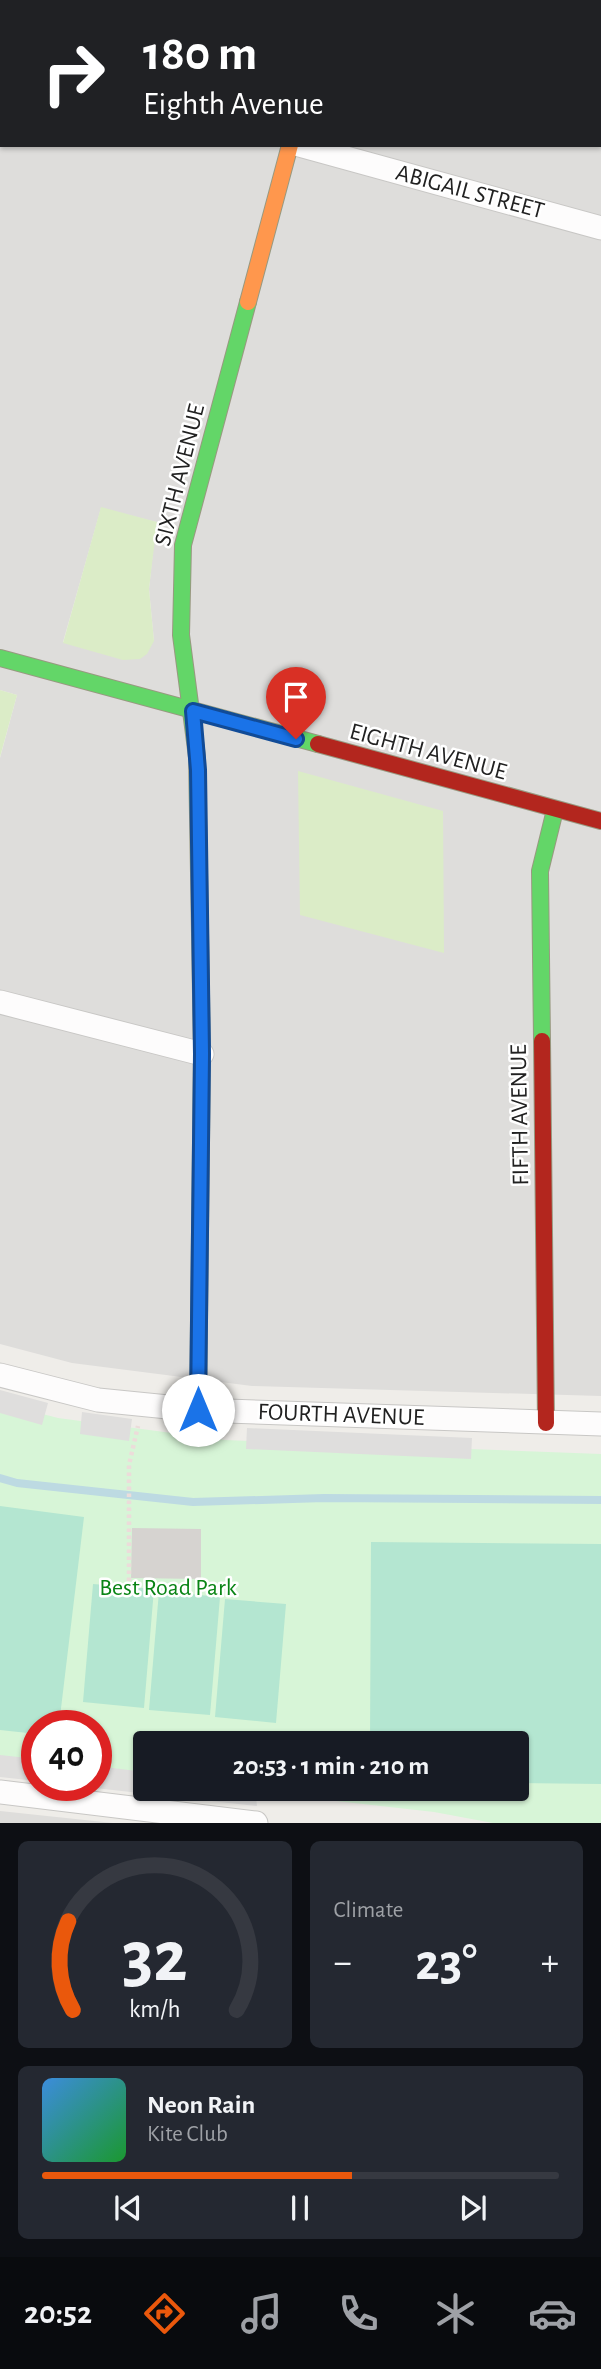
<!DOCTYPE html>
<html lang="en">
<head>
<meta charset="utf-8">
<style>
  :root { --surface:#171b24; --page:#242831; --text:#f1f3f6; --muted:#9ea1a6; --line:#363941; --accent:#ea580c }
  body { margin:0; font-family:"Alegreya Sans",sans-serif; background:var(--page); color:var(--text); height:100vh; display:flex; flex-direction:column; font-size:26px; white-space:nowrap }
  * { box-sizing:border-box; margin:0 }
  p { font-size:23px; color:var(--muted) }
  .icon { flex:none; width:38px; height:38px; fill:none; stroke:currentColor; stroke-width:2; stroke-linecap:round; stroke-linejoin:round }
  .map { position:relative; height:1823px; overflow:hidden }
  .details { display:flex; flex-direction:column; gap:18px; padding:18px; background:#0d0f14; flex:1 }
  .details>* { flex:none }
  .banner { position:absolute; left:0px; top:0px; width:602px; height:147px; box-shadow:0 2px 5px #0004; background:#202124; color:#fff; overflow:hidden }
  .speed { position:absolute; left:21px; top:1710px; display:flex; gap:14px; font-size:35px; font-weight:700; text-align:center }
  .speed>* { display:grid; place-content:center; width:91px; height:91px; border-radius:50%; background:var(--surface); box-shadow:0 2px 5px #0004; line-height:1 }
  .speed .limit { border:10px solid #d22; background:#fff; color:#111 }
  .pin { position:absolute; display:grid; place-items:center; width:60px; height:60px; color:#fff; margin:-72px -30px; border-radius:50% 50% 50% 0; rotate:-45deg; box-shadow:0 0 7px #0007 }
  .pin .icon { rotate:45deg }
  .me { position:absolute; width:77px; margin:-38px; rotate:0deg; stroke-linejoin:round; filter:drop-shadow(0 0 5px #0008) }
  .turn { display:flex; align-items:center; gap:24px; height:147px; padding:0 28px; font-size:32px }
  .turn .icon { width:91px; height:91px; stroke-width:2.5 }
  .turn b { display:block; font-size:49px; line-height:60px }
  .big { font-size:52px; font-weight:600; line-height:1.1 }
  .details .tile { flex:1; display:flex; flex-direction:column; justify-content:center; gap:10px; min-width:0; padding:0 24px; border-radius:10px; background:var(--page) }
  .details .dial { align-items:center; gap:0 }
  .dial svg { height:182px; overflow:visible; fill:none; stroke:var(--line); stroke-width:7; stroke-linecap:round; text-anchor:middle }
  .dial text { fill:var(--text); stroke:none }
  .song { display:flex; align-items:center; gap:21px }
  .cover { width:84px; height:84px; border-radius:10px; background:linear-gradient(135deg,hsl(210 70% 55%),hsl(130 70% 35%)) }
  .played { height:7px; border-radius:4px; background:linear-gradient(90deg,var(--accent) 60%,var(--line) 60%) }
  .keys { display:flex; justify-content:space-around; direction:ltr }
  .heat { display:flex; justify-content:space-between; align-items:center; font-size:38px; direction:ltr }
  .details .tiles { flex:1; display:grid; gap:18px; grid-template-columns:1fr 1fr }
  .tile:last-child { grid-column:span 2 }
  .trip { position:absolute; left:133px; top:1731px; width:396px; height:70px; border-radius:7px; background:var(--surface); box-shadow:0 2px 5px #0004; font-weight:600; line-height:70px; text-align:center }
  .menu { display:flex; height:112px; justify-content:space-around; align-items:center; background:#090b0e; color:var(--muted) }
  .menu .icon { width:49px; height:49px }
  .menu .on { color:var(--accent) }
  .menu b { font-size:32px; color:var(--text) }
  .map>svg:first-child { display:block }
</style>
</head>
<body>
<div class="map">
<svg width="601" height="1823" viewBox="0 0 601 1823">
  <rect width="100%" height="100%" fill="#efede9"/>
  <g fill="#dedddb" fill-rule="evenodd">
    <path d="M 0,0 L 601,0 L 601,1396 L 252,1386 L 72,1363 L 0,1344 L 0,758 L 17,695 L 0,690 ZM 2,2 L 600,2 L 600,145 L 2,145 ZM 101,508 L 156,522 L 149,589 L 154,641 L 63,642 Z"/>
    <polygon points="0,1811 113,1823 0,1823"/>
  </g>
  <g fill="#dbecc7">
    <polygon points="101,507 157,522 149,589 154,641 147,654 140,659 123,660 63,643"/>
    <polygon points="0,690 17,695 0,757"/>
    <polygon points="298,771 443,811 444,953 300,915"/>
  </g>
  <polygon fill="#d7f5d7" points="0,1403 58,1418 225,1440 601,1454 601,1823 493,1823 434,1812 230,1789 516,1788 516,1743 145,1743 145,1779 96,1773 96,1726 37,1726 37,1766 0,1762"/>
  <g fill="#b4e6d1">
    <polygon points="0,1506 84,1517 59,1725 37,1726 37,1734 0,1730"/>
    <polygon points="371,1542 601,1544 601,1784 516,1783 516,1743 370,1743"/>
    <polygon points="93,1584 154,1589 144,1708 83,1702"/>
    <polygon points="159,1591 220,1597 210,1715 149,1710"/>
    <polygon points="225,1599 286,1604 276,1723 215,1717"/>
  </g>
  <g fill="#dfdedd">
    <polygon points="0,1390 48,1403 42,1425 0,1413"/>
    <polygon points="82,1412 132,1419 129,1441 80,1434"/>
    <polygon points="247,1428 472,1438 471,1459 246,1449"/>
    <polygon points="0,1755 37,1759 37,1781 0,1777"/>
    <polygon points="96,1766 145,1772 145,1788 255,1789 257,1806 68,1785 96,1785"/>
  </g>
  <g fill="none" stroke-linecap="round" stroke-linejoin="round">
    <polyline stroke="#bddae2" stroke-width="8" points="0,1478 17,1483 193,1502 324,1498 601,1500"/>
  </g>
  <polygon fill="#d6d3d0" points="132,1528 201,1529 201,1579 131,1578"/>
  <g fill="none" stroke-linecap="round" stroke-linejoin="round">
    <defs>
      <g id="street">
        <polyline points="0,52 2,53"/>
        <polyline points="299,145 601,228"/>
        <polyline points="0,1002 202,1054"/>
        <polyline points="0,1375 98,1400 198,1410 601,1424"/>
        <polyline points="0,1792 256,1823"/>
      </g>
      <g id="fast">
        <polyline points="0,658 318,744"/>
        <polyline points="199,873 197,757 181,635 183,545 248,302"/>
        <polyline points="542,1041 540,871 555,810"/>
      </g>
      <g id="slow">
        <polyline points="248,302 290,145"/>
        <polyline points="198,1410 202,1054 199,873"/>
      </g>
      <g id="jam">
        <polyline points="318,744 601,821"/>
        <polyline points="542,1041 546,1423"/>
      </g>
    </defs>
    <use href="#street" stroke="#c8c7c5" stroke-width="25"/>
    <use href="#fast" stroke="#989980" stroke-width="18"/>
    <use href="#slow" stroke="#989980" stroke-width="18"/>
    <use href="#jam" stroke="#989980" stroke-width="18"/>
    <g stroke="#ecdcda" stroke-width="4.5" stroke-dasharray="3.5 3.5" stroke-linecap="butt">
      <polyline points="129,1581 129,1465 138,1426"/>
      <polyline points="140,1786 141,1773"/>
    </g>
    <use href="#street" stroke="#fdfcfc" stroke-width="23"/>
    <use href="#fast" stroke="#63d668" stroke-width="16"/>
    <use href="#slow" stroke="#ff974d" stroke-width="16"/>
    <use href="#jam" stroke="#b3261e" stroke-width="16"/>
  </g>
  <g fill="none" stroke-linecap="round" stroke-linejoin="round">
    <defs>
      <polyline id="route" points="198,1410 202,1054 198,770 193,711 296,739"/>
    </defs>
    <use href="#route" stroke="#114b97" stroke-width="18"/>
    <use href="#route" stroke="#1a73e8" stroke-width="12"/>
  </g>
  <g text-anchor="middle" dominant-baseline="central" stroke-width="5" stroke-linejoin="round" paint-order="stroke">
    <g font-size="24" fill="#212121" stroke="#fff">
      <text transform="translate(470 192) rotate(15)">ABIGAIL STREET</text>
      <text transform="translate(180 475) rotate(-76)">SIXTH AVENUE</text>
      <text transform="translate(428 752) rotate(15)">EIGHTH AVENUE</text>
      <text transform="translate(520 1115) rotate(-91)">FIFTH AVENUE</text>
      <text transform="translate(341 1415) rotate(2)">FOURTH AVENUE</text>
    </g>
    <g font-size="24" fill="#098415" stroke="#fff">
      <text x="168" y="1588">Best Road Park</text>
    </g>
  </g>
</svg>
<div class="speed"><div class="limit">40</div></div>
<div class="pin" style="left:296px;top:739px;background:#d93025"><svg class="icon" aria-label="arrive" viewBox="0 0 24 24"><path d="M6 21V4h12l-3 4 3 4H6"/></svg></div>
<svg class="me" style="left:198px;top:1410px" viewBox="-20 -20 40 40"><circle r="19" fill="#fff"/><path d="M0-13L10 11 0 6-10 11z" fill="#1a73e8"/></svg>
<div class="trip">20:53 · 1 min · 210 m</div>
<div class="banner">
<div class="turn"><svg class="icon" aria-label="right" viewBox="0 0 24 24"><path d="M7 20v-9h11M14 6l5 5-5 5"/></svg><div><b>180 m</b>Eighth Avenue</div></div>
</div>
</div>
<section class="details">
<div class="tiles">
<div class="tile dial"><svg viewBox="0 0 100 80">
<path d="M14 69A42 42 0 1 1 86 69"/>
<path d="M14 69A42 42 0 0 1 12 30" stroke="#ea580c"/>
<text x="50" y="56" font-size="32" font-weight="700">32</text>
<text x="50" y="72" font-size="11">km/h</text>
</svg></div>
<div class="tile"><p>Climate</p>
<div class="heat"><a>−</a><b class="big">23°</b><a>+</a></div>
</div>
<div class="tile">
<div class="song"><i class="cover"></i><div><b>Neon Rain</b><p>Kite Club</p></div></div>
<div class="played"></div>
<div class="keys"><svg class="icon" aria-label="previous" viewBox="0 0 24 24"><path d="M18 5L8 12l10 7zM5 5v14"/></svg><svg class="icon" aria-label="pause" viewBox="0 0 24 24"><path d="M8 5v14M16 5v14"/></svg><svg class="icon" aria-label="next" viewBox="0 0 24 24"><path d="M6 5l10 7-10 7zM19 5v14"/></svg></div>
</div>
</div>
</section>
<nav class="menu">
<b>20:52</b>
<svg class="icon on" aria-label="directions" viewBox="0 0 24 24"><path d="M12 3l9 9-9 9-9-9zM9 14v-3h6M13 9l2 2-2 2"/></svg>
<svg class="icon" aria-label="music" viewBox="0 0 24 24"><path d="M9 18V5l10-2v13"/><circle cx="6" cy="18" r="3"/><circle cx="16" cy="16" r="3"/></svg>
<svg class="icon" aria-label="phone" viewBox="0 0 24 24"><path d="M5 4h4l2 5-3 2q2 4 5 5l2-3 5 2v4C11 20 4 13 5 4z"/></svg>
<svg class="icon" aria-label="climate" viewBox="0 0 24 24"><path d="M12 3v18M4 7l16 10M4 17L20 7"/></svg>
<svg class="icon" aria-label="car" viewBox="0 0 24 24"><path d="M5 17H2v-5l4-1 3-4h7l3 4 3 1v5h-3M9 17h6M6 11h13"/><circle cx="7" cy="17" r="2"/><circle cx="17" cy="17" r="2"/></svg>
</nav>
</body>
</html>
